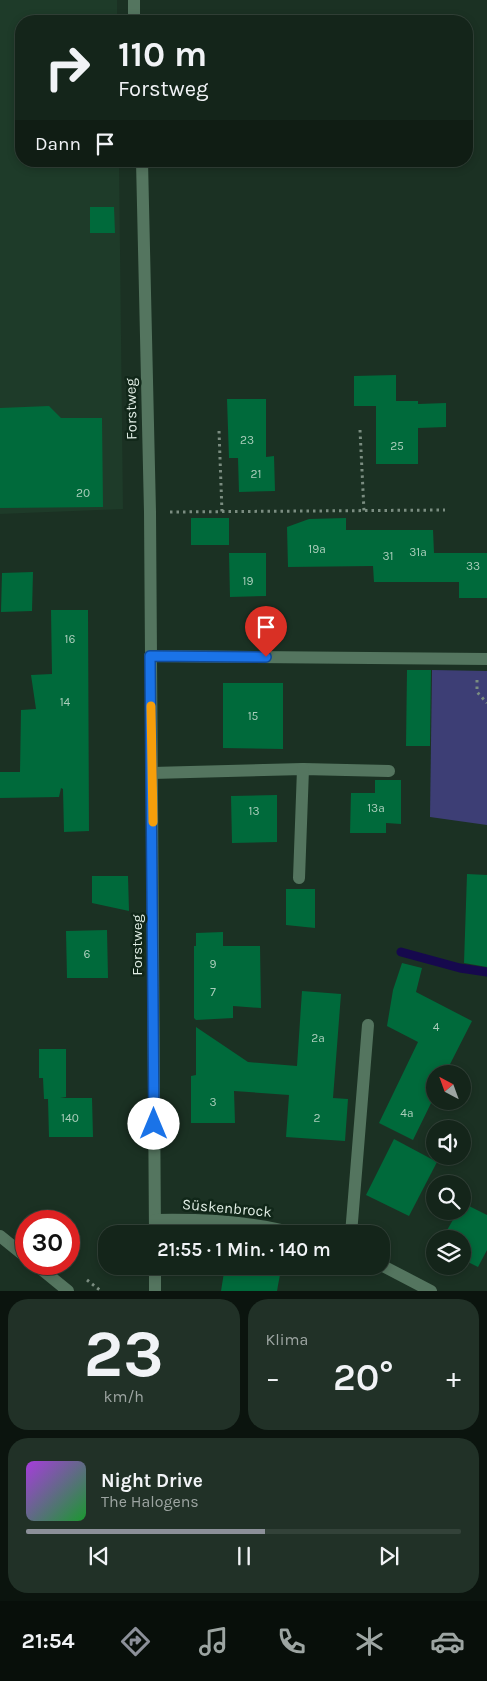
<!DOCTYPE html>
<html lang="de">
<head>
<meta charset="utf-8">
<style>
  :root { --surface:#14251a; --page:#213127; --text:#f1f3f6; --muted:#9da5a2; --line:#334239; --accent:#8c9099 }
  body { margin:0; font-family:Karla,sans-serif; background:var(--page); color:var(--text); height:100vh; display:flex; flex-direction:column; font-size:19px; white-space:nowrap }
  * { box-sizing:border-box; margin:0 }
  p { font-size:16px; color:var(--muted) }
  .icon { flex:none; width:28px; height:28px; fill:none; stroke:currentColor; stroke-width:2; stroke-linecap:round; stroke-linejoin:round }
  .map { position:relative; height:1291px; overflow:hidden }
  .drawer { display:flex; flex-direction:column; gap:8px; padding:8px; background:#0b140e; flex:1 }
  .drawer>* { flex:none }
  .banner { position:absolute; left:15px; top:15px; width:458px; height:152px; border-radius:20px; box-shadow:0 2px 8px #0003,0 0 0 1px var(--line); background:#14251a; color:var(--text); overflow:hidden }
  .needle { width:32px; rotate:319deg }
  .fabs { position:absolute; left:426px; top:1065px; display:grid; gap:10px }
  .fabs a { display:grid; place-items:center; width:45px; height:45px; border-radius:50%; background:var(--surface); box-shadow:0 2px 8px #0003,0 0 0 1px var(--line); font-size:25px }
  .speed { position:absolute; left:15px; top:1210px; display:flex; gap:10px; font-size:25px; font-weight:700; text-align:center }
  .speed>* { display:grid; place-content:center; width:65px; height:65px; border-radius:50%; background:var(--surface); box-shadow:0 2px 8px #0003,0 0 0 1px var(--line); line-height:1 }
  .speed .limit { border:8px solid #d22; background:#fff; color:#111 }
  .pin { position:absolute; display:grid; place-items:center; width:42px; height:42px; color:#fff; margin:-51px -21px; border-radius:50% 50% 50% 0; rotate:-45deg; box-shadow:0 0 5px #0007 }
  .pin .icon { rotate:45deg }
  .me { position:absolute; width:55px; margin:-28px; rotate:0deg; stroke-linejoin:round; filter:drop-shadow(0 0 4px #0008) }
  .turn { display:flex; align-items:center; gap:18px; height:105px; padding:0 20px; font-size:22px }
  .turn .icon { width:65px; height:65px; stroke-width:2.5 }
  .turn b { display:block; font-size:35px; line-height:42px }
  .then { display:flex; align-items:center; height:48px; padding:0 20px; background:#0003; gap:10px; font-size:19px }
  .big { font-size:38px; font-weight:600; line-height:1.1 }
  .drawer .card { flex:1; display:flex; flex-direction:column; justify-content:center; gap:8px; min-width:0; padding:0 18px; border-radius:20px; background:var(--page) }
  .drawer .dial { align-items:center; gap:0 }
  .dial b { font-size:65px; line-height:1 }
  .song { display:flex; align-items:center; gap:15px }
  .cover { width:60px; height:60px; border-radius:8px; background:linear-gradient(135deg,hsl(280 70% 55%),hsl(130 70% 35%)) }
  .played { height:5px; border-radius:2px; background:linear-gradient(90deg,var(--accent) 55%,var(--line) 55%) }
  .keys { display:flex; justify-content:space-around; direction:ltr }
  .heat { display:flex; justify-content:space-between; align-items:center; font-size:28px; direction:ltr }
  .drawer .tiles { flex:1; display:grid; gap:8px; grid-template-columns:1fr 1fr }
  .card:last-child { grid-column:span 2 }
  .trip { position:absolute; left:98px; top:1225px; width:292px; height:50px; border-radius:20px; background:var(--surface); box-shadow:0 2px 8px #0003,0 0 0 1px var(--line); font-weight:600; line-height:50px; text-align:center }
  .dock { display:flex; height:80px; justify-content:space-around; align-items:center; background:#080f0a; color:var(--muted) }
  .dock .icon { width:35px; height:35px }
  .dock .current { color:var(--accent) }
  .dock b { font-size:22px; color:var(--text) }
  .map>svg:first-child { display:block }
</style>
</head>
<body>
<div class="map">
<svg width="487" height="1291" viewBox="0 0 487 1291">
  <rect width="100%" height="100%" fill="#1b3123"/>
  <polygon fill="#1e3b29" points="0,0 117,0 117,21 21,21 21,161 119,161 123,509 0,514"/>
  <polygon fill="#3d3e75" points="432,670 487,671 487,825 430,817"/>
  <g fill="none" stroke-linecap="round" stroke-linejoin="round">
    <polyline stroke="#16094d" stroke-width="9" points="401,952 460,968 487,972"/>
  </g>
  <g fill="#006a3b">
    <polygon points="90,207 114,207 115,233 90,233"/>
    <polygon points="396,375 396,401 418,401 418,404 446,403 446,427 418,428 418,464 376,464 376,406 354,406 354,376"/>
    <polygon points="227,399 266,399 266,457 274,456 275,491 239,492 238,458 229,458"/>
    <polygon points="49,406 61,418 102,418 103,507 0,508 0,408"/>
    <rect x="191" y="518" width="38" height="27"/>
    <polygon points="346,518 346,530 433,530 434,553 487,553 487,598 459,598 459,582 374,582 373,566 288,567 287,527 309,519"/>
    <polygon points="229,553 266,553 266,596 230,597"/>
    <polygon points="33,572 32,611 1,612 2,573"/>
    <polygon points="51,610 88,610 89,831 64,832 63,789 61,788 59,797 0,798 0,772 20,772 21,710 36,709 31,675 52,674"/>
    <polygon points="407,670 431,670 430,746 406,746"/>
    <polygon points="223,683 283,683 283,749 223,748"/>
    <polygon points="375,780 401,780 401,824 386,823 386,833 350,833 351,793 375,793"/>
    <polygon points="277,795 277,842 232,843 231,796"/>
    <polygon points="467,874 487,875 487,967 464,963"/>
    <polygon points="92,876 128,876 129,911 92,903"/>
    <polygon points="286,889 315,889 315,928 286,925"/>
    <polygon points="107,930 108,978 67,978 66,931"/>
    <polygon points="223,932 223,946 260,946 261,1008 233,1006 233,1018 196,1020 194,1018 194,946 196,946 196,933"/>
    <polygon points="402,963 422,968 416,992 472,1021 445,1074 435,1074 435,1092 433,1097 434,1097 413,1140 379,1123 418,1042 387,1026 393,990"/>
    <polygon points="302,991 341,994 333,1098 348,1099 345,1141 286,1137 289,1095 234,1091 235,1123 191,1123 191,1076 196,1075 196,1027 248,1062 297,1066"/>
    <polygon points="39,1049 66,1049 66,1097 60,1098 92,1098 93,1137 49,1137 48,1099 44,1099 43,1078 39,1078"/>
    <polygon points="394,1139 437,1162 409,1216 366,1195"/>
    <polygon points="463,1203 487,1215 487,1250 478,1267 462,1259 462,1239 442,1239 458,1211 462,1211"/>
    <polygon points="225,1266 264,1266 281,1269 277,1291 221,1291"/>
  </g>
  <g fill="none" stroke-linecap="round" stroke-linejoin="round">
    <g stroke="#7b8d81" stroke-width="3" stroke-dasharray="2.5 4" stroke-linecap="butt">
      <polyline points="360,430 364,511"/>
      <polyline points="219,431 222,512"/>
      <polyline points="170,512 445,510"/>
      <polyline points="477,680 477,692 487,703"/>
      <polyline points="87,1280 101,1291"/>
    </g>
    <g stroke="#54755f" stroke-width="12">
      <polyline points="134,0 134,21"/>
      <polyline points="142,161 150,512 155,1234"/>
      <polyline points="150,656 487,659"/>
      <polyline points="152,773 303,769 389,771"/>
      <polyline points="299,878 303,769"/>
      <path d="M 155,1220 C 202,1219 251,1221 297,1234"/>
      <polyline points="351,1234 368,1025"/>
      <polyline points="0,1236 26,1257"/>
      <polyline points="35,1264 68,1291"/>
      <polyline points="381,1265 431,1291"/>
      <polyline points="155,1291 155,1266"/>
    </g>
  </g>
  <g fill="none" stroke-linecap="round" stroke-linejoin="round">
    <defs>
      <polyline id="route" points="154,1124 150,656 266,657"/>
    </defs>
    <use href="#route" stroke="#114b97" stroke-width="12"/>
    <use href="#route" stroke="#1a73e8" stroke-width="9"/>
    <polyline stroke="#f59e0b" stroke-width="9" points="151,706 153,822"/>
  </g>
  <g text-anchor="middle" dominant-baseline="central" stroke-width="5" stroke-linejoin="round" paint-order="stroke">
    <g font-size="12" fill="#a9cdba">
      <text x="247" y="440">23</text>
      <text x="397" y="446">25</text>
      <text x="256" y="474">21</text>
      <text x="83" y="493">20</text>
      <text x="317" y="549">19a</text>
      <text x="418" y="552">31a</text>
      <text x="388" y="556">31</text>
      <text x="473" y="566">33</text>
      <text x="248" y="581">19</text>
      <text x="70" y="639">16</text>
      <text x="65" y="702">14</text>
      <text x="253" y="716">15</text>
      <text x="376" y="808">13a</text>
      <text x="254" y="811">13</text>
      <text x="87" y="954">6</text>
      <text x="213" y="964">9</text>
      <text x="213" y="992">7</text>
      <text x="436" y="1027">4</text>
      <text x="318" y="1038">2a</text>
      <text x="213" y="1102">3</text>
      <text x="407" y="1113">4a</text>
      <text x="70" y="1118">140</text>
      <text x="317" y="1118">2</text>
    </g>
    <g font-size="15" fill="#e1eee5" stroke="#112719">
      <text transform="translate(131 409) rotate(-91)">Forstweg</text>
      <text transform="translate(137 945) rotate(-90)">Forstweg</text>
      <text transform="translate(227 1208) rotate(5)">Süskenbrock</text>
    </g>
  </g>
</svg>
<div class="fabs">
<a><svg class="needle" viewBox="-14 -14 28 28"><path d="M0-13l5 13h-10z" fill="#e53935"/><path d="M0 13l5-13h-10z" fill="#9da5a2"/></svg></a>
<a><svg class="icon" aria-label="sound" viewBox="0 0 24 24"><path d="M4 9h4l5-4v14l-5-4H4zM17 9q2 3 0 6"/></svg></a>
<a><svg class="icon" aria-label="search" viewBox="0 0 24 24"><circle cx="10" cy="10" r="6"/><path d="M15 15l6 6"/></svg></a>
<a><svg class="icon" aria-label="layers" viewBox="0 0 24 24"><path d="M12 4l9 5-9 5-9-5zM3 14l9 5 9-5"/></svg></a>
</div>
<div class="speed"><div class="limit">30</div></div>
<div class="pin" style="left:266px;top:657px;background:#d93025"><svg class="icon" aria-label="arrive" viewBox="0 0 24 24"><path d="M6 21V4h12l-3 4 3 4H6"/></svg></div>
<svg class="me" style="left:154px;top:1124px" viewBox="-20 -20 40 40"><circle r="19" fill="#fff"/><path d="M0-13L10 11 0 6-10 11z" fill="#1a73e8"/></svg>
<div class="trip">21:55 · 1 Min. · 140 m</div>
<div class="banner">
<div class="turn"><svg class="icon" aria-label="right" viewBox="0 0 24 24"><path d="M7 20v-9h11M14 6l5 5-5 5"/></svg><div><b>110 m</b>Forstweg</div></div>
<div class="then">Dann<svg class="icon" aria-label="arrive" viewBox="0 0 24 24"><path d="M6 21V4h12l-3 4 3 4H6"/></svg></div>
</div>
</div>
<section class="drawer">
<div class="tiles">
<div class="card dial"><b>23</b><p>km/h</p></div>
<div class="card"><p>Klima</p>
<div class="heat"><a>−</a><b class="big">20°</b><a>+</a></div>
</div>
<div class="card">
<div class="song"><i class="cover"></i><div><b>Night Drive</b><p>The Halogens</p></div></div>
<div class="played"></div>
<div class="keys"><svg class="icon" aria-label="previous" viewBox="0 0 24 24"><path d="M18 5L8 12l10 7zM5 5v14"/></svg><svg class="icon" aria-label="pause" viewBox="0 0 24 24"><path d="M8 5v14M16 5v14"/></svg><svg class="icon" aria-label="next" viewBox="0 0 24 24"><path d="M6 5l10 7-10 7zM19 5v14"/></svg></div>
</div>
</div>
</section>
<nav class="dock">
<b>21:54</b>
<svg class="icon current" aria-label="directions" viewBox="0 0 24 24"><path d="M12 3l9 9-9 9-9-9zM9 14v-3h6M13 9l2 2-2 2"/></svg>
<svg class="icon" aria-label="music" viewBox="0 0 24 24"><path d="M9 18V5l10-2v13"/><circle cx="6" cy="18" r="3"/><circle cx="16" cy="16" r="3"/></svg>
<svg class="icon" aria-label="phone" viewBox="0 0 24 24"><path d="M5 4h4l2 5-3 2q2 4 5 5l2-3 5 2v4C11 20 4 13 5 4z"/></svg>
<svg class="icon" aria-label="climate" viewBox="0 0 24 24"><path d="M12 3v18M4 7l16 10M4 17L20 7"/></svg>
<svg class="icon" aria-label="car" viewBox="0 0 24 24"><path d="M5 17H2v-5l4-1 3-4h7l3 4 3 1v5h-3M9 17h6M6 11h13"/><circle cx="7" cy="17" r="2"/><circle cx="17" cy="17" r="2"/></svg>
</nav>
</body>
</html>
